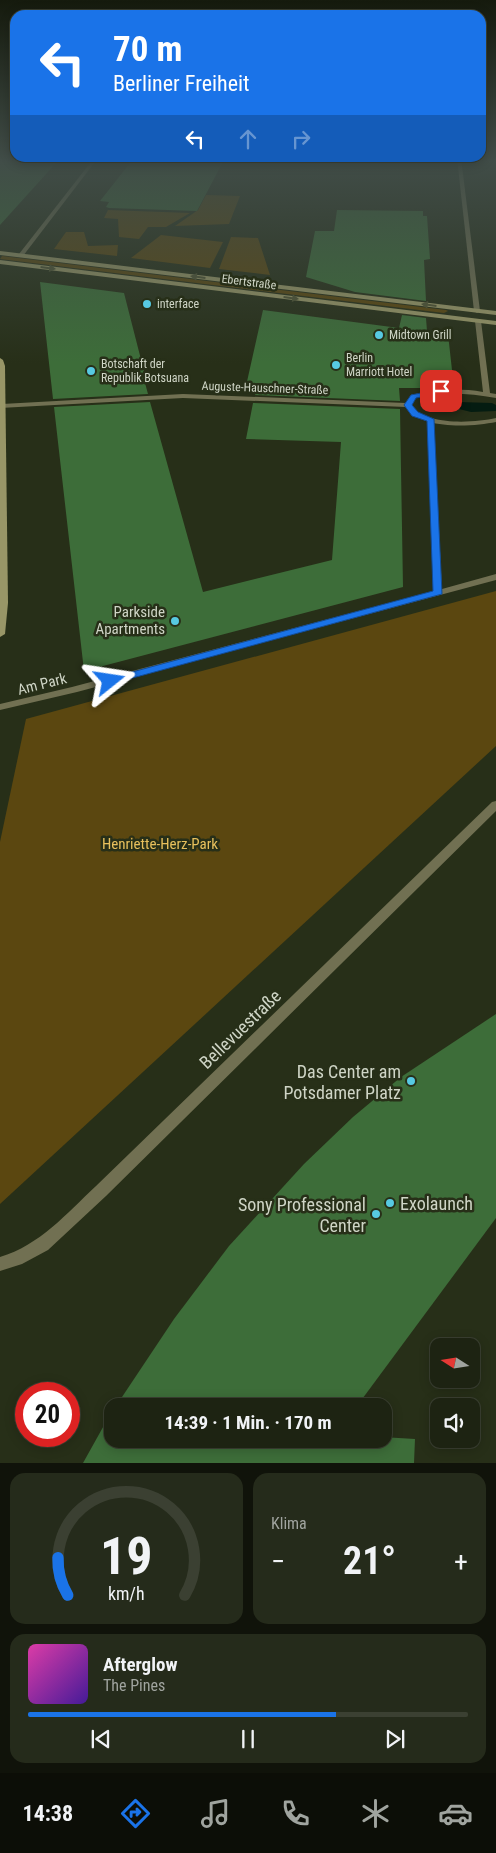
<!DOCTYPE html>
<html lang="de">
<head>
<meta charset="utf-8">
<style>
  :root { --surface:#1d2312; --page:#252b1b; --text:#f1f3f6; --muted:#a0a49f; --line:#3b4032; --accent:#1a73e8 }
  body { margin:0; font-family:"Roboto Condensed",sans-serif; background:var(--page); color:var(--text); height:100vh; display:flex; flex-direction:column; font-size:19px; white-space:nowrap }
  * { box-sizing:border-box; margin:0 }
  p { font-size:16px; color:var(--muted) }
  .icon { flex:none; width:28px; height:28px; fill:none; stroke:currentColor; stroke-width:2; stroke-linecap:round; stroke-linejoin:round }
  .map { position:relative; height:1463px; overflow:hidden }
  .panel { display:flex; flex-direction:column; gap:10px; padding:10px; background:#10130a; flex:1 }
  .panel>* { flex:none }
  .banner { position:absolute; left:10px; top:10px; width:476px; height:152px; border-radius:15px; box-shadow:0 2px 12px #0003,0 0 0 1px var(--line); background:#1a73e8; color:#fff; overflow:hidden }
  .needle { width:32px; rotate:282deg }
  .controls { position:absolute; left:430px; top:1338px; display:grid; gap:10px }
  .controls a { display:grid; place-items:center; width:50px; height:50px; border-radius:10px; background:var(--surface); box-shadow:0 2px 12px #0003,0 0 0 1px var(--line); font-size:25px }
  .speed { position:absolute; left:15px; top:1382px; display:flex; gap:10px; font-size:25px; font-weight:700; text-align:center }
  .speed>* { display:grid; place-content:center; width:65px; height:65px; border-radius:50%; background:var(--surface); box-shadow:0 2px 12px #0003,0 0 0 1px var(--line); line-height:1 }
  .speed .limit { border:8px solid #d22; background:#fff; color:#111 }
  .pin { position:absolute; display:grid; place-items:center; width:42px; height:42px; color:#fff; margin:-21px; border-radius:10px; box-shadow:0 2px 8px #0006 }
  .me { position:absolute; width:55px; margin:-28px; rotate:75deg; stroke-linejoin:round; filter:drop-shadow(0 0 4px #0008) }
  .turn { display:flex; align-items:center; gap:18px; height:105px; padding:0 20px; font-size:22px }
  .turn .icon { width:65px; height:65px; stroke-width:2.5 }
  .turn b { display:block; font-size:35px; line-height:42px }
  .lanes { display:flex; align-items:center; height:48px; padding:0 20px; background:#0003; justify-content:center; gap:25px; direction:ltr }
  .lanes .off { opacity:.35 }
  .big { font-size:38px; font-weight:700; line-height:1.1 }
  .panel .tile { flex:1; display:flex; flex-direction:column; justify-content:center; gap:8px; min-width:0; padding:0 18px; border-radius:15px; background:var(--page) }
  .panel .dial { align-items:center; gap:0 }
  .dial svg { height:130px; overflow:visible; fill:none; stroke:var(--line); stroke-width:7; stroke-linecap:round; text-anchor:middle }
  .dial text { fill:var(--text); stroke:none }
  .song { display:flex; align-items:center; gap:15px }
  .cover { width:60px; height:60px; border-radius:8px; background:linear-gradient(135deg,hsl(320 70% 55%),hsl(260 70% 35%)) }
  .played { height:5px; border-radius:2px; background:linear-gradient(90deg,var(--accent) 70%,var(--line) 70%) }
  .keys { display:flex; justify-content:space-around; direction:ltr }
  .heat { display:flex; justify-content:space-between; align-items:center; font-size:28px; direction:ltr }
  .panel .tiles { flex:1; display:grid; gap:10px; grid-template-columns:1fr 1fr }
  .tile:last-child { grid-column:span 2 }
  .trip { position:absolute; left:104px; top:1398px; width:288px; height:50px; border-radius:15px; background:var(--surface); box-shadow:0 2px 12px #0003,0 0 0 1px var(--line); font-weight:700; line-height:50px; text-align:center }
  .dock { display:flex; height:80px; justify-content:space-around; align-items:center; background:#0c0e07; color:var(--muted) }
  .dock .icon { width:35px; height:35px }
  .dock .active { color:var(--accent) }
  .dock b { font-size:22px; color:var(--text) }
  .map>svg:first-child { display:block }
</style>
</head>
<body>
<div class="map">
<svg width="496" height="1463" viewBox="0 0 496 1463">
  <rect width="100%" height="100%" fill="#272f18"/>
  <g fill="#5b4710">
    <polygon points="206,195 240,196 229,224 175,226 198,210"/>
    <polygon points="108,210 190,213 166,227 148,227 139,239 119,237 118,219 104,218"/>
    <polygon points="66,232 84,232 88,246 118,245 117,256 54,249"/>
    <polygon points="161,235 223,242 210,268 131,258"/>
    <polygon points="231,237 258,238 270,275 219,269"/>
    <polygon points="2,256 446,310 448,311 444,313 0,259"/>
    <polygon points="496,591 496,746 0,1204 0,842 26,719"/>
  </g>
  <polygon fill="#041c11" points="458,402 492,403 496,405 496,411 471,412 451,407"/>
  <g fill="#3d6d39">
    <polygon points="134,158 225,158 197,211 109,208 106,207 109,202 100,201"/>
    <polygon points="0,161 56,163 0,225"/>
    <polygon points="337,210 423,211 423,216 427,216 430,259 424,260 426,301 355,292 306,277 315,231 334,231"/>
    <polygon points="40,282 124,293 147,383 145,383 148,394 53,399"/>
    <polygon points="263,310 399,328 402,315 426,318 427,331 448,334 454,388 399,388 400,401 255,395 256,386 246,386"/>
    <polygon points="150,402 203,592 332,560 341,442 246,439 253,403 400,409 403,587 84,671 54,407"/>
    <polygon points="496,1014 496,1218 357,1406 116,1406 174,1319 229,1246 304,1164 353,1117 401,1077"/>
    <polygon points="112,1411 112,1439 382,1437 415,1439 414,1463 83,1463"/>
  </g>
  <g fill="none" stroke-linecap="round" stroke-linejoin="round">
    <polygon fill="#717052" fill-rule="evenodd" points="430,417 433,419 442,589 496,574 496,580 77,692 0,710 0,704 72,687 434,591 427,419"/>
    <g fill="#717052" fill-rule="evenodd">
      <polygon points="94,158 98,158 23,256 19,256 19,254"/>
      <polygon points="457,158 461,158 480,311 477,313 474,311"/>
      <path d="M 478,319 L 481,321 L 490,393 L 496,394 L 496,398 C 469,393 443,392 416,397 L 411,405 C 426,426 473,423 496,418 L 496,422 C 471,427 421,430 406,407 L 183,398 L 0,408 L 0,404 L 2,404 L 183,394 L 406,403 L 411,395 C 435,389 459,388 483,392 L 475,321 Z"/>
      <path d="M 496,801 L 496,811 L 106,1196 L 48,1250 L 22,1264 L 0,1271 L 0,1257 C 40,1245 66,1214 96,1186 L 492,802 Z"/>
    </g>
    <g fill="#989667" fill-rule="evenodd">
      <polygon points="0,251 496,311 496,315 0,255"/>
      <polygon points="0,260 496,321 496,325 0,264"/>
      <polygon points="0,358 3,360 5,366 8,603 5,634 0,637"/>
    </g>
  </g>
  <defs><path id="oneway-solid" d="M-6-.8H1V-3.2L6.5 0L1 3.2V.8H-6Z" transform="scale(1.25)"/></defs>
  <g fill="#4f5334">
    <use href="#oneway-solid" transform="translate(48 268) rotate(7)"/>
    <use href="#oneway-solid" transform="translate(198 277) rotate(-173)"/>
    <use href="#oneway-solid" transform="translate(291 298) rotate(7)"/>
    <use href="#oneway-solid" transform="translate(429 305) rotate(-173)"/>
  </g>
  <linearGradient id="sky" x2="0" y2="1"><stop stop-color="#151a0d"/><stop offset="0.44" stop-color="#414d48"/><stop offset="1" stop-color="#414d48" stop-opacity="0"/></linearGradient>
  <rect width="496" height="363" fill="url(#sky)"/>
  <polygon fill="#1a73e8" stroke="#114b97" points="441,389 444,391 443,393 416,398 412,405 418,412 434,419 442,594 114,683 106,683 106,679 433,591 427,421 412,416 404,405 411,395"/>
  <g fill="#57c9e2" stroke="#272f18" stroke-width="2">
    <circle cx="147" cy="304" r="5"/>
    <circle cx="379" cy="335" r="5"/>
    <circle cx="336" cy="365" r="5"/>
    <circle cx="91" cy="371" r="5"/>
    <circle cx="175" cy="621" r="5"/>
    <circle cx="411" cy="1081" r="5"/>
    <circle cx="390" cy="1203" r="5"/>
    <circle cx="376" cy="1214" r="5"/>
  </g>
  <g text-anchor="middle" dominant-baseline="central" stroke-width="5" stroke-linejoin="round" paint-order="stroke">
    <g font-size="12" fill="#cfd5c6" stroke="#272f18">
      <text transform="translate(249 282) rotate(7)">Ebertstraße</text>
      <text transform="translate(265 388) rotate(2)">Auguste-Hauschner-Straße</text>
    </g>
    <g font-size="12" fill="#cfd5c6" stroke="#272f18" text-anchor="start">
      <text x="157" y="304">interface</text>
      <text x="389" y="335">Midtown Grill</text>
      <text x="346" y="358">Berlin<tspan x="346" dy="14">Marriott Hotel</tspan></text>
      <text x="101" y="364">Botschaft der<tspan x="101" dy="14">Republik Botsuana</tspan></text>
    </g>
    <g font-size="15" fill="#cfd5c6" stroke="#272f18" text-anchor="end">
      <text x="165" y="612">Parkside<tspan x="165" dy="17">Apartments</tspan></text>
    </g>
    <g font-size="15" fill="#cfd5c6" stroke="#272f18">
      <text transform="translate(42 684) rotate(-14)">Am Park</text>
    </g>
    <g font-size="15" fill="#e7c05c" stroke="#272f18">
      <text x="160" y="844">Henriette-Herz-Park</text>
    </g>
    <g font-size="18" fill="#cfd5c6" stroke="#272f18">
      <text transform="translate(240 1029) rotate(-44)">Bellevuestraße</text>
    </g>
    <g font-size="18" fill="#cfd5c6" stroke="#272f18" text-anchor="end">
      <text x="401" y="1071">Das Center am<tspan x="401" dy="21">Potsdamer Platz</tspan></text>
      <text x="400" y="1203" text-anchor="start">Exolaunch</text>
      <text x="366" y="1204">Sony Professional<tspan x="366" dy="21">Center</tspan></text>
    </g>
  </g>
</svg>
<div class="controls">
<a><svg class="needle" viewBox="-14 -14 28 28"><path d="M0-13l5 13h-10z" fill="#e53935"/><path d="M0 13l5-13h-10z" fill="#a0a49f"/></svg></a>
<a><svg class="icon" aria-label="sound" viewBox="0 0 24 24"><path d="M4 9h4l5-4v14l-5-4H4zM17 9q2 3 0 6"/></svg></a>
</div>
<div class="speed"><div class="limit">20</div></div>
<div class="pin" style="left:441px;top:391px;background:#d93025"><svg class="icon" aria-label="arrive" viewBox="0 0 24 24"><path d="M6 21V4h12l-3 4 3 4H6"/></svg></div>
<svg class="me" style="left:110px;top:681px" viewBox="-20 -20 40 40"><path d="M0-17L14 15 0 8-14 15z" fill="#1a73e8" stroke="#fff" stroke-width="4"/></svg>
<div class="trip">14:39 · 1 Min. · 170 m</div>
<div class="banner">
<div class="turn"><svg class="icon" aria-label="left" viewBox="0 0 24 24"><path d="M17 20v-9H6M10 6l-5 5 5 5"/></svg><div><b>70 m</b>Berliner Freiheit</div></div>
<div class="lanes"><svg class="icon" aria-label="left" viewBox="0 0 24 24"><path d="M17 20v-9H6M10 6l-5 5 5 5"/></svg><svg class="icon off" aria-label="ahead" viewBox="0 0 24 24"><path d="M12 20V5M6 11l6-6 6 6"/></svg><svg class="icon off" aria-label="right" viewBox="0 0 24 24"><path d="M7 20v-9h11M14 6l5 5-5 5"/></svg></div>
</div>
</div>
<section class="panel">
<div class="tiles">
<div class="tile dial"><svg viewBox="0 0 100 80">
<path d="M14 69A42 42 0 1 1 86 69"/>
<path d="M14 69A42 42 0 0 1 8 46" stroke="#1a73e8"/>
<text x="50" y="56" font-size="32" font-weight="700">19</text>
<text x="50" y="72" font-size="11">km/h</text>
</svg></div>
<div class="tile"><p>Klima</p>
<div class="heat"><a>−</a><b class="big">21°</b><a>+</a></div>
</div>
<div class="tile">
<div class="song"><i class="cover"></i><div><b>Afterglow</b><p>The Pines</p></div></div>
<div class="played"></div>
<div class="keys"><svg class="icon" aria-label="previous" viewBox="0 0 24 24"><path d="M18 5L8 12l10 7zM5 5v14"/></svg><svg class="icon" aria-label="pause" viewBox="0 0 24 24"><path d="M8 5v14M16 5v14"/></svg><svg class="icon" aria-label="next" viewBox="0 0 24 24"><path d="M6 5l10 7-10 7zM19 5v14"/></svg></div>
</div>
</div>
</section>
<nav class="dock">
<b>14:38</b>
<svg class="icon active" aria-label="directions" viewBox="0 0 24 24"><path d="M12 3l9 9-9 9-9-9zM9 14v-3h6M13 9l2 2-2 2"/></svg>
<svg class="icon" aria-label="music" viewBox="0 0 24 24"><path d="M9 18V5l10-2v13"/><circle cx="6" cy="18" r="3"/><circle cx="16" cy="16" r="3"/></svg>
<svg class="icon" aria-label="phone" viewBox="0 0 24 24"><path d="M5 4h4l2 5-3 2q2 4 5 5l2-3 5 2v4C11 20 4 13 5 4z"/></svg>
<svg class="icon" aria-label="climate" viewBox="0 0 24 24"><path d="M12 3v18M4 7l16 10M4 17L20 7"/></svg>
<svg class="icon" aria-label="car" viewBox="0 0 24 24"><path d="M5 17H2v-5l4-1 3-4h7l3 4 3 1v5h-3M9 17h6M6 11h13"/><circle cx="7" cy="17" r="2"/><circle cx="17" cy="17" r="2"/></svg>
</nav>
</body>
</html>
